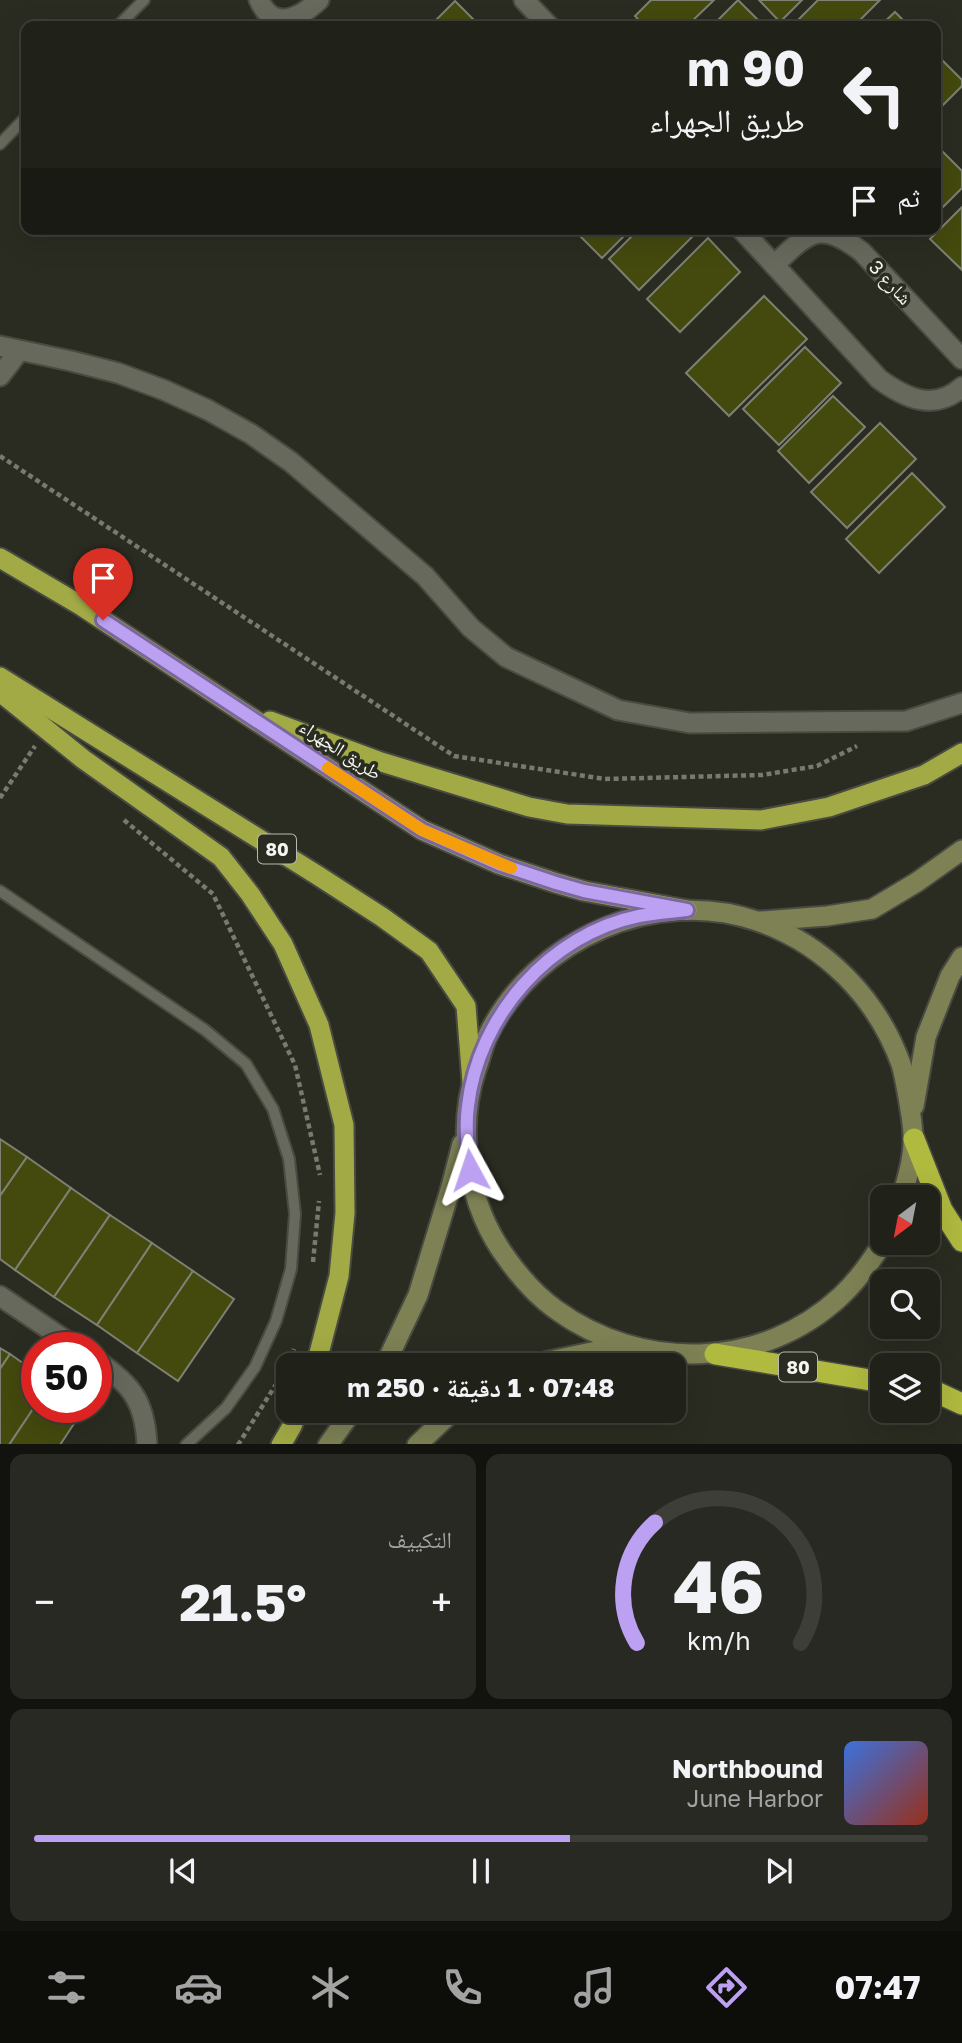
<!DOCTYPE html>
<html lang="ar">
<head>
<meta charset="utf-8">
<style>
  :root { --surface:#202119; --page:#282922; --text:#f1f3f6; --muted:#a2a3a2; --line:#3d3e38; --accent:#bca0f2 }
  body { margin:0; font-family:"Golos Text","Noto Naskh Arabic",sans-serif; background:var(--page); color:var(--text); direction:rtl; height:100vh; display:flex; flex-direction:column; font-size:26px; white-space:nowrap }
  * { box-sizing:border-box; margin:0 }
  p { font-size:23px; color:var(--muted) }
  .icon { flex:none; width:38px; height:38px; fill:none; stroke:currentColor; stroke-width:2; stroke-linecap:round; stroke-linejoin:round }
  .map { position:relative; height:1444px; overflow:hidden; direction:ltr }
  .side { display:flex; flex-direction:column; gap:10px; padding:10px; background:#12120e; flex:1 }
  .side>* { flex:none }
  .top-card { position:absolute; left:21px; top:21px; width:920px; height:214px; border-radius:14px; box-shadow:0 7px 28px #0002,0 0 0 2px var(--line); direction:rtl; background:#202119; color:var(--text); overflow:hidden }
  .needle { width:46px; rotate:212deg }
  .buttons { position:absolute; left:870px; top:1185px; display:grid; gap:14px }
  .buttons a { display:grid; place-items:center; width:70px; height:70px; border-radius:14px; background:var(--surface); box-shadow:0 7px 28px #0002,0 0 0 2px var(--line); font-size:35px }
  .speed { position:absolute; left:21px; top:1332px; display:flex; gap:14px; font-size:35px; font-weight:700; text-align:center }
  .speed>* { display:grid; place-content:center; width:91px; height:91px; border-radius:50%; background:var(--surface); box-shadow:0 7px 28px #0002,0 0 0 2px var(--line); line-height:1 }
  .speed .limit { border:10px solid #d22; background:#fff; color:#111 }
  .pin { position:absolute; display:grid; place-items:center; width:60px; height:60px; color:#fff; margin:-72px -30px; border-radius:50% 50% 50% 0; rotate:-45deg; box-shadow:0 0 7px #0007 }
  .pin .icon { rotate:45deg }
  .me { position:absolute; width:77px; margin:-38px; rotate:355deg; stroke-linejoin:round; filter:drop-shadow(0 0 5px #0008) }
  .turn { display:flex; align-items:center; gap:24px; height:147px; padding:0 21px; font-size:32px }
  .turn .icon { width:91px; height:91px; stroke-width:2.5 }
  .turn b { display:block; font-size:49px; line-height:60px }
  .then { display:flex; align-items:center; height:66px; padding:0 21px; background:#0003; gap:14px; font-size:26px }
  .big { font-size:52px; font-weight:700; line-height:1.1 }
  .side .widget { flex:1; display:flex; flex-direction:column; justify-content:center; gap:10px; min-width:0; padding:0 24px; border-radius:14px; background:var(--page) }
  .side .dial { align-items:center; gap:0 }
  .dial svg { height:182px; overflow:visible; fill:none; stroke:var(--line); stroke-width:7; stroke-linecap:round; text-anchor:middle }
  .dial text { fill:var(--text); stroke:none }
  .song { display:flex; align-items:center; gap:21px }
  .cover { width:84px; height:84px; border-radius:10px; background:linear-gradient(135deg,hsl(220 70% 55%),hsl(10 70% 35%)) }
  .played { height:7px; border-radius:4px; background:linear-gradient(90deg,var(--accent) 60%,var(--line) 60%) }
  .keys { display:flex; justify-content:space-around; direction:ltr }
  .heat { display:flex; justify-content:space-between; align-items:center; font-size:38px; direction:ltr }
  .side .tiles { flex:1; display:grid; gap:10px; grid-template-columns:1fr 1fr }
  .widget:last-child { grid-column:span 2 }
  .trip { position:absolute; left:276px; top:1353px; width:410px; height:70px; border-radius:14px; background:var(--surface); box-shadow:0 7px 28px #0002,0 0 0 2px var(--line); font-weight:700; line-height:70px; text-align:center; direction:rtl }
  .menu { display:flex; height:112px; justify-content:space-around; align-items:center; background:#0d0d0a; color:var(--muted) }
  .menu .icon { width:49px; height:49px }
  .menu .selected { color:var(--accent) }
  .menu b { font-size:32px; color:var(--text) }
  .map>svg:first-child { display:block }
</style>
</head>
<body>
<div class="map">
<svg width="962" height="1445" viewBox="0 0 962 1445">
  <rect width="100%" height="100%" fill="#2a2c21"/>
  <g fill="#44490e" stroke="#7e8074" stroke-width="2">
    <polygon points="651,0 714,0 687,26 644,26 635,16"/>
    <polygon points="738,0 764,26 712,26"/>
    <polygon points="759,0 802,0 780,22"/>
    <polygon points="818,0 880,0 854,26 796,26 794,24"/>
    <polygon points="455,1 480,26 430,26"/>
    <polygon points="895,12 909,26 880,26"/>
    <polygon points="936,54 962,80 962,86 936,112"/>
    <polygon points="938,147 962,171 962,188 936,214"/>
    <polygon points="962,207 962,270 930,239"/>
    <polygon points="573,229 631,229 602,258"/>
    <polygon points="639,229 699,230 639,290 609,259"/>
    <polygon points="708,238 740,272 680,332 647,299"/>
    <polygon points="764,296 807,339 729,416 686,373"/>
    <polygon points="805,347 841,383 779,445 743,409"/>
    <polygon points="833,396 865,427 809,483 778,451"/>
    <polygon points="880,423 916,459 847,528 811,492"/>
    <polygon points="912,473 945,507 879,573 846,539"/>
    <polygon points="0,1139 27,1157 0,1196"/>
    <polygon points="27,1157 71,1188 15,1270 0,1259 0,1196"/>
    <polygon points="71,1188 110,1215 54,1297 15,1270"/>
    <polygon points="110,1215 152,1243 97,1325 54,1297"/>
    <polygon points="152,1243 193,1271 137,1353 97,1325"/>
    <polygon points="193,1271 234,1299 178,1381 137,1353"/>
    <polygon points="0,1348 10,1354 0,1369"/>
    <polygon points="10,1354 37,1373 37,1403 9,1445 0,1445 0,1369"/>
    <polygon points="37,1403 37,1407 85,1407 60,1445 9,1445"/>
  </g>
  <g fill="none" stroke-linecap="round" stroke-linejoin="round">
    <defs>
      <g id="service">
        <polyline points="118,26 144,0"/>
        <polyline points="0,144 26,117"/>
        <polyline points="0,891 205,1030 246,1064 273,1109 289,1159 295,1214 291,1269 276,1321 255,1367 226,1408 186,1445"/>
      </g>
      <g id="minor">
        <path d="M 259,0 C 273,32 300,18 319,0"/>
        <polyline points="524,0 549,26"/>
        <path d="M 741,229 L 879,379 C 905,398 934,412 962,387"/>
        <path d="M 774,265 C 809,232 820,219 862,252 L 962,359"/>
        <polyline points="0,346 71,361 118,373 164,390 208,410 251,434 291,462 425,576 471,628 506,657 618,710 690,723 906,721 962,703"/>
        <polyline points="0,376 19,351"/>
        <polyline points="0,1296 77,1348"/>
        <path d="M 96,1360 C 131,1384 145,1401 147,1445"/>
      </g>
      <g id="secondary">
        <polyline points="761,921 827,916 872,909 917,882 962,850"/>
        <polyline points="914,1106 926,1037 950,976 962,957"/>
        <path d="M 883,1242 C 871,1262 858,1280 841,1296 C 762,1370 641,1372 555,1309 C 537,1296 521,1278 508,1260 C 468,1207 455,1131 477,1067 C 481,1057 483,1045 488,1035 C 535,939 655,886 757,921 C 825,944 877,998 901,1064 C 904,1074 906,1086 908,1097 C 910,1110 913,1124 913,1137 C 914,1157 907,1178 902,1197"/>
        <polyline points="385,1365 418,1295 451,1187 462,1144"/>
        <polyline points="530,1365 625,1345"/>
        <polyline points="328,1445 353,1410"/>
        <polyline points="417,1445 454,1410"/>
      </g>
      <g id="trunk">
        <polyline points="0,558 80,605 422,830 499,864 556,883 584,891 687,910"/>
        <polyline points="0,677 317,875 382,917 429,951 466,1006 472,1082"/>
        <polyline points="0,692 83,759 221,857 250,894 283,944 319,1025 344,1125 345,1213 339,1276 316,1365"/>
        <polyline points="270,721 378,761 529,807 567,814 761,820 829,807 924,775 962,753"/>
        <polyline points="281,1445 292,1426 298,1410"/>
      </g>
      <g id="motorway">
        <polyline points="914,1139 942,1210 962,1241"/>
        <polyline points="715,1354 882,1382"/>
        <polyline points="928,1390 936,1392 962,1404"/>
      </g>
    </defs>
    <use href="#service" stroke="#494a41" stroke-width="14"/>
    <use href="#minor" stroke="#494a41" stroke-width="23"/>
    <use href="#secondary" stroke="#494a41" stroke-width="23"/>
    <use href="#trunk" stroke="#494a41" stroke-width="23"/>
    <use href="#motorway" stroke="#494a41" stroke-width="24"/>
    <g stroke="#787970" stroke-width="4.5" stroke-dasharray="5 3.5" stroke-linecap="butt">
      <polyline points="0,456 454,756 605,779 762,775 817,766 857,746"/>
      <polyline points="0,798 35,746"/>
      <polyline points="124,820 213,894 295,1065 320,1175"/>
      <polyline points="313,1262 319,1201"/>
      <polyline points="238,1445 290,1362 294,1349"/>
    </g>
    <use href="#service" stroke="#67695d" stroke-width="10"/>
    <use href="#minor" stroke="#67695d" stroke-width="19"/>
    <use href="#secondary" stroke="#7d8154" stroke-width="19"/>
    <use href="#trunk" stroke="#a2aa45" stroke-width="19"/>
    <use href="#motorway" stroke="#b0ba3f" stroke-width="21"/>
  </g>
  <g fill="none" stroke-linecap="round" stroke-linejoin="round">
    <defs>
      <path id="route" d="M 103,620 L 422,830 L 499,864 L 556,883 L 584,891 L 687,910 C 671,912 655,913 639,916 C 550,934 478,1016 468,1106 C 465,1127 468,1149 470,1170"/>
    </defs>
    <use href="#route" stroke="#7a689d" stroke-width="18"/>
    <use href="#route" stroke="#bca0f2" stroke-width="12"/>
    <polyline stroke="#f59e0b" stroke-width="12" points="328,768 422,830 511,868"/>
  </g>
  <g text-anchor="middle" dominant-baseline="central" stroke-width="7" stroke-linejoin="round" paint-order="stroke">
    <g fill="#2a2c21" stroke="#b8b9b1" stroke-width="2">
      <rect x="258" y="834.5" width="38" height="29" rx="5"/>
      <rect x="779" y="1352.5" width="38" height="29" rx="5"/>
    </g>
    <g font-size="18" font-weight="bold" fill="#f5f6ef">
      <text x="277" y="849">80</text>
      <text x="798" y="1367">80</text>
    </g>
    <g font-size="19" fill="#f5f6ef" stroke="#2a2c21">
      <text transform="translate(891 282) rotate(47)">شارع 3</text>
      <text transform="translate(341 749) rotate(33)">طريق الجهراء</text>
    </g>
  </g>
</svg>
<div class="buttons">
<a><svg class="needle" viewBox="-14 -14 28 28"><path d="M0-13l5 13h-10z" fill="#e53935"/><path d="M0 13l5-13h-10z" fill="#a2a3a2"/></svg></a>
<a><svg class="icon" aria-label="search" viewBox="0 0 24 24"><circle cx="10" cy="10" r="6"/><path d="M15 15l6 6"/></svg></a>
<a><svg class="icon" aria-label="layers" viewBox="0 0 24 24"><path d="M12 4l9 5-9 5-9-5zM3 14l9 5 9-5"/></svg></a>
</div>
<div class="speed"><div class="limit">50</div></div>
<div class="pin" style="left:103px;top:620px;background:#d93025"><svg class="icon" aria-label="arrive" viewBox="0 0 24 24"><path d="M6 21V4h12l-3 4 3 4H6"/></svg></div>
<svg class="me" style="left:470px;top:1170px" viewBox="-20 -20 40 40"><path d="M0-17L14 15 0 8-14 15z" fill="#bca0f2" stroke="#fff" stroke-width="4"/></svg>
<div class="trip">07:48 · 1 دقيقة · 250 m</div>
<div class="top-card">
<div class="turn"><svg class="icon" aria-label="left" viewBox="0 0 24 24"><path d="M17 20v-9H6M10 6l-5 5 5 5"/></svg><div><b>90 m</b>طريق الجهراء</div></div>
<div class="then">ثم<svg class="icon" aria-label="arrive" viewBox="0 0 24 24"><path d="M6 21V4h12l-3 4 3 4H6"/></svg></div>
</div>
</div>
<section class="side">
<div class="tiles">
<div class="widget dial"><svg viewBox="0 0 100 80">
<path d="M14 69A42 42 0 1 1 86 69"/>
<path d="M14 69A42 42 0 0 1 22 16" stroke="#bca0f2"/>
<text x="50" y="56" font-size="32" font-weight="700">46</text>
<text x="50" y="72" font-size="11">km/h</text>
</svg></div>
<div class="widget"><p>التكييف</p>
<div class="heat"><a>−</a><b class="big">21.5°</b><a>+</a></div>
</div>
<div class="widget">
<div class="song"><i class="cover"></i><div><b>Northbound</b><p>June Harbor</p></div></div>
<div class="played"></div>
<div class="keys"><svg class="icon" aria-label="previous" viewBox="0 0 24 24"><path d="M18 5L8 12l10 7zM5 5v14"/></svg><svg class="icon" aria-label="pause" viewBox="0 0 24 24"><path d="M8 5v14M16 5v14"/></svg><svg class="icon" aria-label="next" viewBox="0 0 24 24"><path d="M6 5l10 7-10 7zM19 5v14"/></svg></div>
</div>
</div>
</section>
<nav class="menu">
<b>07:47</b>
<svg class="icon selected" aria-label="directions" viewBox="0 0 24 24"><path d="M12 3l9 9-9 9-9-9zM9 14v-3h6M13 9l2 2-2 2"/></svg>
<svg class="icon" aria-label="music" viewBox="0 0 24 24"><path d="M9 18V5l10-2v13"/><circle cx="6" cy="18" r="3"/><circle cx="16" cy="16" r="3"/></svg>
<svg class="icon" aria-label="phone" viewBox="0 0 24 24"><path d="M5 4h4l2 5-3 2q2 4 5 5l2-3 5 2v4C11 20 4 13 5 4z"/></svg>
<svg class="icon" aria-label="climate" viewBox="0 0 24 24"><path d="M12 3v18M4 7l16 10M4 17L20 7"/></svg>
<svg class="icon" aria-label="car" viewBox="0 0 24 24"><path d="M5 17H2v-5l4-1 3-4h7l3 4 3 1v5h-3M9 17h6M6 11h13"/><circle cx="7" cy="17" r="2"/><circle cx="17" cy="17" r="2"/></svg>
<svg class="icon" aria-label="filters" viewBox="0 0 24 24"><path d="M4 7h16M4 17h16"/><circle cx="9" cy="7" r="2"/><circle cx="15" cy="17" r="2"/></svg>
</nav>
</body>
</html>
